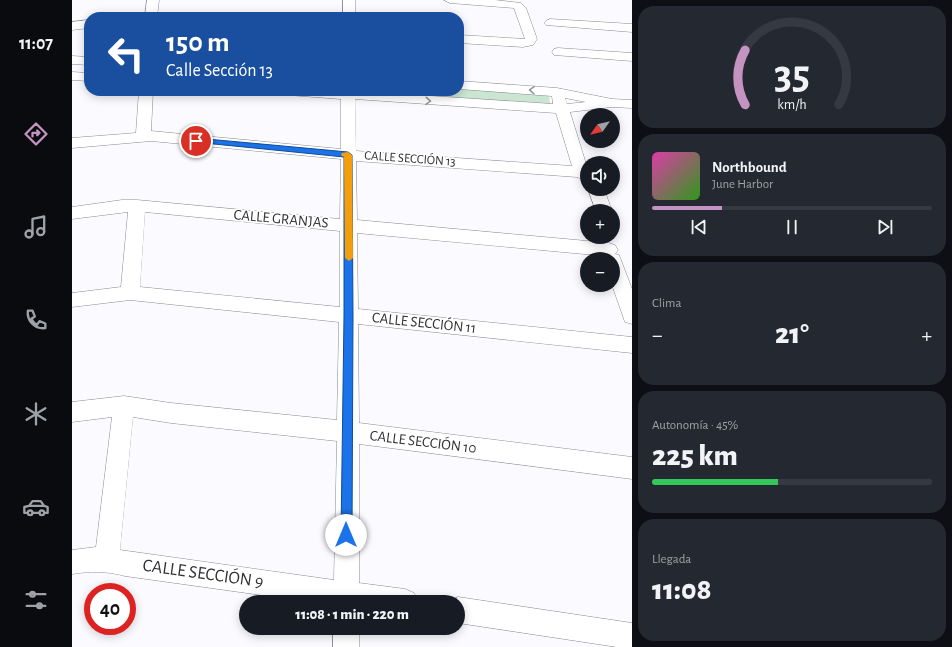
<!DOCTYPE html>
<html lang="es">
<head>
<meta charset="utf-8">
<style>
  :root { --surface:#171b24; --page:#242831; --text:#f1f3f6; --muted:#9ea1a6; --line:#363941; --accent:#c493c1 }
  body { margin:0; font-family:"Alegreya Sans",sans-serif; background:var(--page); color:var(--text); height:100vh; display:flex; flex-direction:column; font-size:15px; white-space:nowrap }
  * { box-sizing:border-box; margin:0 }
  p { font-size:13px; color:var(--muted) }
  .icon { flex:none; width:22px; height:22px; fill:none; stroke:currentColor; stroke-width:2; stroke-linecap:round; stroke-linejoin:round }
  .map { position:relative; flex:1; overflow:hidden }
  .panel { display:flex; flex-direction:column; gap:6px; padding:6px; background:#0d0f14; width:320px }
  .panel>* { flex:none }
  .hud { position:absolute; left:12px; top:12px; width:380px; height:84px; border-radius:16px; box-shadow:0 2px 10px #0003; background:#1a4fa0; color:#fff; overflow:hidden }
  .needle { width:26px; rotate:236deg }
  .buttons { position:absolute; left:508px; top:108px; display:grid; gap:8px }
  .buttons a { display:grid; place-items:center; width:40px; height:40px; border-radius:50%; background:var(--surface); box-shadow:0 2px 10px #0003; font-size:20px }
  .speed { position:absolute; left:12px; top:583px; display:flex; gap:8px; font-size:20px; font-weight:700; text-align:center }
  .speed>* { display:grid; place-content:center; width:52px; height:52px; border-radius:50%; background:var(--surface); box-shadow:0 2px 10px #0003; line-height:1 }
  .speed .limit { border:6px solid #d22; background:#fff; color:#111 }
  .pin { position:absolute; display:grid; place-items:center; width:34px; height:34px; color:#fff; margin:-17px; border:2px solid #fff; border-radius:50%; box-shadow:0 1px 4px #0007 }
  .me { position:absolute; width:44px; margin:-22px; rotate:0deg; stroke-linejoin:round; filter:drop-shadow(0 0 3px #0008) }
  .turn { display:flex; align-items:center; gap:14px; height:84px; padding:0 16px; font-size:18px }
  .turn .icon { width:52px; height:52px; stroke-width:2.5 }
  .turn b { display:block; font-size:28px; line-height:34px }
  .big { font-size:30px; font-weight:800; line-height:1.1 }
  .panel .widget { flex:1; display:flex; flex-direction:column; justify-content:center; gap:6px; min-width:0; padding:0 14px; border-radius:16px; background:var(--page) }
  .panel .dial { align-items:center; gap:0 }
  .dial svg { height:104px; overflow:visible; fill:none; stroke:var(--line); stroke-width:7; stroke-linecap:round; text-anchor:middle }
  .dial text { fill:var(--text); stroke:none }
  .song { display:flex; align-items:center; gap:12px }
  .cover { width:48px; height:48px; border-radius:6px; background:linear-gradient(135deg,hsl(320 70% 55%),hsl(110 70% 35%)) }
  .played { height:4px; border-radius:2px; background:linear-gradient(90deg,var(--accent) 25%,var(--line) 25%) }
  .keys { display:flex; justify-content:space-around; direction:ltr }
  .heat { display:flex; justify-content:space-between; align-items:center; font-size:22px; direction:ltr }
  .charge { height:6px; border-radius:3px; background:linear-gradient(90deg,#34c759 45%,var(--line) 0) }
  .trip { position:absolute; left:167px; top:595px; width:226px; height:40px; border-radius:20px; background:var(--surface); box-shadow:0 2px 10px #0003; font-weight:800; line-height:40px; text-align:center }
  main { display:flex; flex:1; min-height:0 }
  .tab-bar { display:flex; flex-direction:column; width:72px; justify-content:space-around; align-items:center; background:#090b0e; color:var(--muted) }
  .tab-bar .icon { width:28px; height:28px }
  .tab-bar .selected { color:var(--accent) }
  .tab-bar b { font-size:18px; color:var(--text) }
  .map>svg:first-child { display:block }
</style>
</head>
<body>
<main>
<nav class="tab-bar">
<b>11:07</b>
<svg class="icon selected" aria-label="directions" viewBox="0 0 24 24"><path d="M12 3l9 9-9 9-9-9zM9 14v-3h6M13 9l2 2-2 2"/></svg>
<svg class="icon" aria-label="music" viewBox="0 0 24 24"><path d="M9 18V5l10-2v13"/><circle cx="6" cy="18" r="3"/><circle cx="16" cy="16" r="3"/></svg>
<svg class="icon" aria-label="phone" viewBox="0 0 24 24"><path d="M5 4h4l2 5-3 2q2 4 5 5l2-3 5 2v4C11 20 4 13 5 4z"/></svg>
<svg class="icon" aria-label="climate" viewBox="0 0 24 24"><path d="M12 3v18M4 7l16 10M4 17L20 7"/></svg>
<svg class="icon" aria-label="car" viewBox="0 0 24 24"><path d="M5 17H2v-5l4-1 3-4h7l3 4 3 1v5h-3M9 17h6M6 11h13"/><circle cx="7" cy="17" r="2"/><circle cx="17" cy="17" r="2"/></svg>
<svg class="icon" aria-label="filters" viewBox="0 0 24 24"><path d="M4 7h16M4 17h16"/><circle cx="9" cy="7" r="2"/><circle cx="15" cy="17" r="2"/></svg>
</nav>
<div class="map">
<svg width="560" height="647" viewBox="0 0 560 647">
  <rect width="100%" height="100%" fill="#fbfbff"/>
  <polygon fill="#cae5d2" points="387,88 477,94 478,105 289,93 289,91 387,91"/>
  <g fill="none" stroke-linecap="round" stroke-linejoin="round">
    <defs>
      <g id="minor">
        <polygon points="75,0 87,0 85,17 73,17"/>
        <rect x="271" y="0" width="12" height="17"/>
        <polygon points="372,0 423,0 449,3 454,8 465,39 461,45 451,47 387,43 387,35 453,39 442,8 378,3"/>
        <polygon points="478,19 560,24 560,32 474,25 472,23 474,21"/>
        <polygon points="17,20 17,28 0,30 0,22"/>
        <polygon points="486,48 560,53 560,61 482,55 480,52 482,49"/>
        <polygon points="0,56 17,57 17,65 0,64"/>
        <polygon points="0,72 17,73 17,81 0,80"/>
        <path d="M 387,81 L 485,88 L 540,99 L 560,100 L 560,108 L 540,107 L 498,112 L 515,167 L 515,181 L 505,177 L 284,161 L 285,220 L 537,243 L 543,245 L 546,250 L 543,254 L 547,255 L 560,289 L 560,324 L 553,322 L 540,285 L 541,259 L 533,259 L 534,256 L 285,233 L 286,309 L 560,337 L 560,353 L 286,324 L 287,423 L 560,457 L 560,479 L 287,444 L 287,583 L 333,589 L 342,593 L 346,602 L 239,602 L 53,576 C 35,571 19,571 0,574 L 0,550 L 24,547 L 40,417 L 0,422 L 0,402 L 52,396 L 99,403 L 265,420 L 267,322 L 58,300 L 0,307 L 0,293 L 49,287 L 56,212 L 0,219 L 0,207 L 50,200 L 65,200 L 268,219 L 269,159 L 79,141 L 0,148 L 0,138 L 64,133 L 67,91 L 81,91 L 79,131 L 269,149 L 269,99 L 216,95 L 211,94 L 209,91 L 283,91 L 481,104 L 480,96 L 387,89 ZM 493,98 L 514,102 L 495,104 ZM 283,99 L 484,113 L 500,166 L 284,151 ZM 73,212 L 268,231 L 268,307 L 68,287 ZM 61,417 L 99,423 L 265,441 L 262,580 L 48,550 Z"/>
        <polygon points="516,189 532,189 540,211 524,211"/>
        <polygon points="386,597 560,623 560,647 545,647 386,623 386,602 376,602"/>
        <rect x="261" y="628" width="26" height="19"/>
      </g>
    </defs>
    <use href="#minor" stroke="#888891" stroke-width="1"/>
    <use href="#minor" fill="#fff" fill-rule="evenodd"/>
  </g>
  <defs><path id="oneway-chevron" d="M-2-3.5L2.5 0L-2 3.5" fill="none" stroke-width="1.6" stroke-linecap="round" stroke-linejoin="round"/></defs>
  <g stroke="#98989a">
    <use href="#oneway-chevron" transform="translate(460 90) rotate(-176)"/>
    <use href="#oneway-chevron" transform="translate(356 101) rotate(4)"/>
  </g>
  <polygon fill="#1a73e8" stroke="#114b97" points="124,138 276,152 280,155 281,316 280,535 279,539 274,541 270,539 269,535 272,316 272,157 122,142 121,141"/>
  <polygon fill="#f59e0b" points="276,152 280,155 281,258 277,261 273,258 272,157 269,155 270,153"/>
  <g text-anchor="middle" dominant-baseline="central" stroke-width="3.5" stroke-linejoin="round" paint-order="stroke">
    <g font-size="13" fill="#323236" stroke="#fff">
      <text transform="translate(338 159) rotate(4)">CALLE SECCIÓN 13</text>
    </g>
    <g font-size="15" fill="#323236" stroke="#fff">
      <text transform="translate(209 219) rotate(5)">CALLE GRANJAS</text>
      <text transform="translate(352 323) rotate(6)">CALLE SECCIÓN 11</text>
      <text transform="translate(351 442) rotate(7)">CALLE SECCIÓN 10</text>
    </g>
    <g font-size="18" fill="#323236" stroke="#fff">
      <text transform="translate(131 574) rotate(8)">CALLE SECCIÓN 9</text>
    </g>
  </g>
</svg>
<div class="buttons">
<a><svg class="needle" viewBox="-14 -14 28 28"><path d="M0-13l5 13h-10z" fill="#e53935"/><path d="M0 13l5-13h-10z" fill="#9ea1a6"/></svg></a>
<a><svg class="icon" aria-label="sound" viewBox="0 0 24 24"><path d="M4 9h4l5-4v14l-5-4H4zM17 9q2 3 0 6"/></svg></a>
<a>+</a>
<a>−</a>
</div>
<div class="speed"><div class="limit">40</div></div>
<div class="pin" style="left:124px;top:141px;background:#d93025"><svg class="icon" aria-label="arrive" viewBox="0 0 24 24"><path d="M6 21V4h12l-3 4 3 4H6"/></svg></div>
<svg class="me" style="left:274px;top:535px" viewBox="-20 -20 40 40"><circle r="19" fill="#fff"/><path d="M0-13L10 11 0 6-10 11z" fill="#1a73e8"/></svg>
<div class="trip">11:08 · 1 min · 220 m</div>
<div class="hud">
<div class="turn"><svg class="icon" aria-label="left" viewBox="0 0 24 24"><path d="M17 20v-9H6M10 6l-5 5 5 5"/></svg><div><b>150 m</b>Calle Sección 13</div></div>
</div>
</div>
<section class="panel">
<div class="widget dial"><svg viewBox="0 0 100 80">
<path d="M14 69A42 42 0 1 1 86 69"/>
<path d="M14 69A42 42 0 0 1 14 27" stroke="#c493c1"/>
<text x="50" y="56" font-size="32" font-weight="700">35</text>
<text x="50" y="72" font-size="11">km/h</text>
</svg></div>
<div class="widget">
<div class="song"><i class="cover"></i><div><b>Northbound</b><p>June Harbor</p></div></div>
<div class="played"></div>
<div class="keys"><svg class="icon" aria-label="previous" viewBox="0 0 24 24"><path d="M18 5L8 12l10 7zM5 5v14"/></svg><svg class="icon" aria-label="pause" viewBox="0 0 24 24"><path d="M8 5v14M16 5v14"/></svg><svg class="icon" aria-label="next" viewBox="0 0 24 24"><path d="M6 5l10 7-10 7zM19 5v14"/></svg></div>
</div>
<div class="widget"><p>Clima</p>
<div class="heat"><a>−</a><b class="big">21°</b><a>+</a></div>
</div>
<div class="widget"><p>Autonomía · 45%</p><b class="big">225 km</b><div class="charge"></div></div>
<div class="widget"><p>Llegada</p><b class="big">11:08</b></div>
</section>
</main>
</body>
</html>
